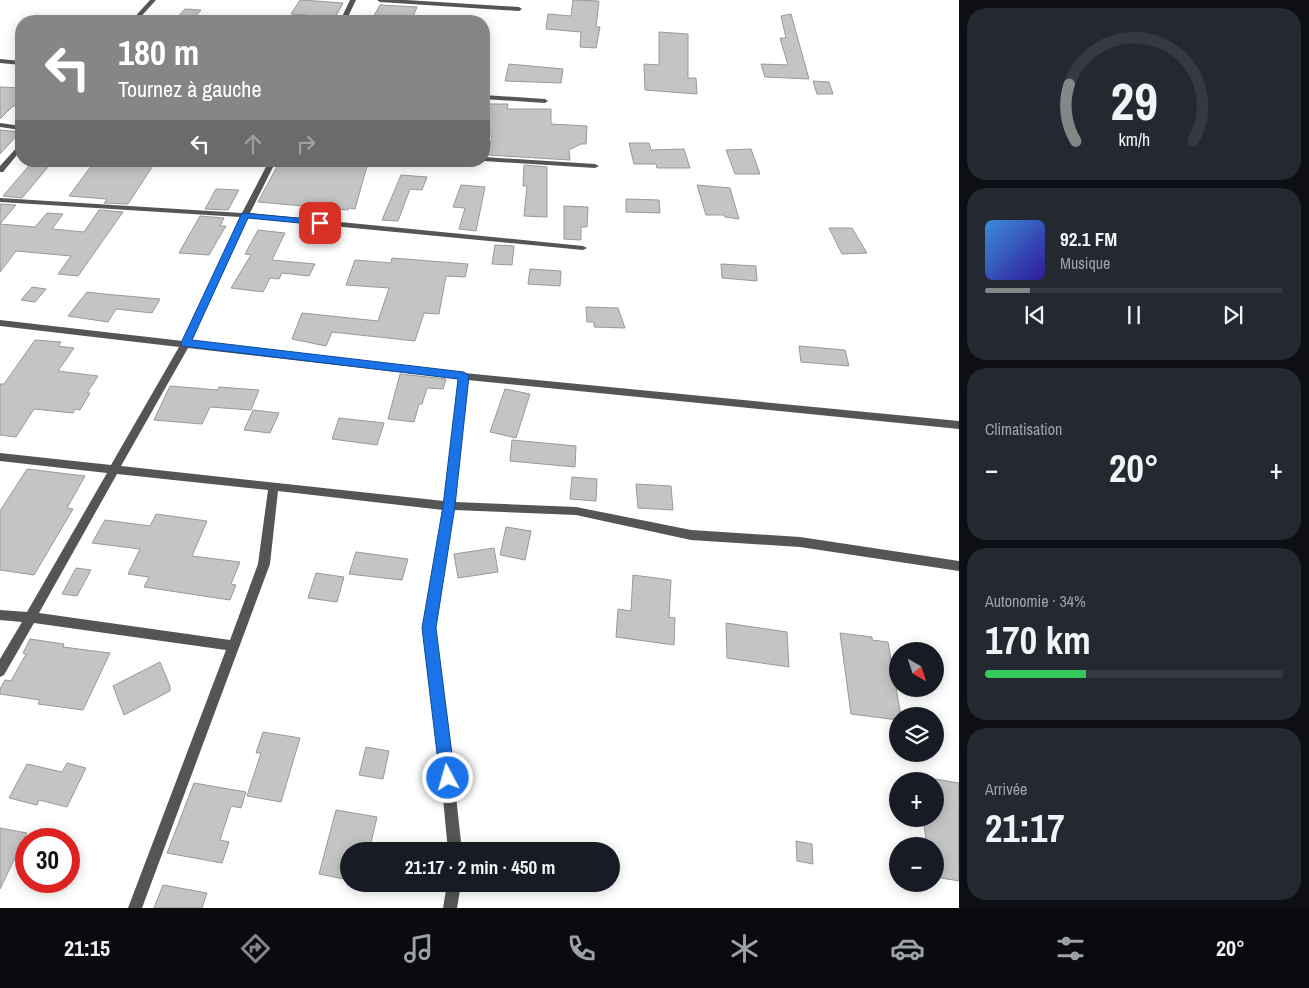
<!DOCTYPE html>
<html lang="fr">
<head>
<meta charset="utf-8">
<style>
  :root { --surface:#171b24; --page:#242831; --text:#f1f3f6; --muted:#9ea1a6; --line:#363941; --accent:#858687 }
  body { margin:0; font-family:"Archivo Narrow",sans-serif; background:var(--page); color:var(--text); height:100vh; display:flex; flex-direction:column; font-size:19px; white-space:nowrap }
  * { box-sizing:border-box; margin:0 }
  p { font-size:16px; color:var(--muted) }
  .icon { flex:none; width:28px; height:28px; fill:none; stroke:currentColor; stroke-width:2; stroke-linecap:round; stroke-linejoin:round }
  .map { position:relative; flex:1; overflow:hidden }
  .panel { display:flex; flex-direction:column; gap:8px; padding:8px; background:#0d0f14; width:350px }
  .panel>* { flex:none }
  .guide { position:absolute; left:15px; top:15px; width:475px; height:152px; border-radius:20px; box-shadow:0 2px 12px #0003; background:#858687; color:#fff; overflow:hidden }
  .needle { width:32px; rotate:141deg }
  .fabs { position:absolute; left:889px; top:642px; display:grid; gap:10px }
  .fabs a { display:grid; place-items:center; width:55px; height:55px; border-radius:50%; background:var(--surface); box-shadow:0 2px 12px #0003; font-size:25px }
  .speed { position:absolute; left:15px; top:828px; display:flex; gap:10px; font-size:25px; font-weight:700; text-align:center }
  .speed>* { display:grid; place-content:center; width:65px; height:65px; border-radius:50%; background:var(--surface); box-shadow:0 2px 12px #0003; line-height:1 }
  .speed .limit { border:8px solid #d22; background:#fff; color:#111 }
  .pin { position:absolute; display:grid; place-items:center; width:42px; height:42px; color:#fff; margin:-21px; border-radius:10px; box-shadow:0 2px 8px #0006 }
  .me { position:absolute; width:55px; margin:-28px; rotate:354deg; stroke-linejoin:round; filter:drop-shadow(0 0 4px #0008) }
  .turn { display:flex; align-items:center; gap:18px; height:105px; padding:0 20px; font-size:22px }
  .turn .icon { width:65px; height:65px; stroke-width:2.5 }
  .turn b { display:block; font-size:35px; line-height:42px }
  .lanes { display:flex; align-items:center; height:48px; padding:0 20px; background:#0003; justify-content:center; gap:25px; direction:ltr }
  .lanes .off { opacity:.35 }
  .big { font-size:38px; font-weight:700; line-height:1.1 }
  .panel .card { flex:1; display:flex; flex-direction:column; justify-content:center; gap:8px; min-width:0; padding:0 18px; border-radius:20px; background:var(--page) }
  .panel .dial { align-items:center; gap:0 }
  .dial svg { height:130px; overflow:visible; fill:none; stroke:var(--line); stroke-width:7; stroke-linecap:round; text-anchor:middle }
  .dial text { fill:var(--text); stroke:none }
  .song { display:flex; align-items:center; gap:15px }
  .cover { width:60px; height:60px; border-radius:8px; background:linear-gradient(135deg,hsl(210 70% 55%),hsl(250 70% 35%)) }
  .played { height:5px; border-radius:2px; background:linear-gradient(90deg,var(--accent) 15%,var(--line) 15%) }
  .keys { display:flex; justify-content:space-around; direction:ltr }
  .heat { display:flex; justify-content:space-between; align-items:center; font-size:28px; direction:ltr }
  .charge { height:8px; border-radius:4px; background:linear-gradient(90deg,#34c759 34%,var(--line) 0) }
  .trip { position:absolute; left:340px; top:842px; width:280px; height:50px; border-radius:25px; background:var(--surface); box-shadow:0 2px 12px #0003; font-weight:700; line-height:50px; text-align:center }
  .dock { display:flex; height:80px; justify-content:space-around; align-items:center; background:#090b0e; color:var(--muted) }
  .dock .icon { width:35px; height:35px }
  .dock .on { color:var(--accent) }
  .dock b { font-size:22px; color:var(--text) }
  main { display:flex; flex:1; min-height:0 }
  .map>svg:first-child { display:block }
</style>
</head>
<body>
<main>
<div class="map">
<svg width="959" height="908" viewBox="0 0 959 908">
  <rect width="100%" height="100%" fill="#fff"/>
  <g fill="#c4c4c4" stroke="#999">
    <polygon points="300,0 316,1 343,3 333,21 304,21 308,15 291,14"/>
    <polygon points="573,0 599,1 596,27 600,27 596,48 580,47 581,32 546,29 548,14 571,16"/>
    <polygon points="380,5 417,7 411,21 372,19"/>
    <polygon points="185,9 201,10 192,21 174,21"/>
    <polygon points="791,14 809,79 765,77 761,64 788,65 780,38 786,38 781,16"/>
    <polygon points="659,32 688,34 688,78 696,78 697,94 645,90 644,64 659,65"/>
    <polygon points="509,64 563,69 561,83 505,81"/>
    <polygon points="813,81 829,82 833,94 817,94"/>
    <polygon points="0,87 21,88 21,106 13,106 0,119"/>
    <polygon points="484,104 508,104 507,109 551,109 551,124 587,126 586,144 581,144 569,150 570,160 488,155 492,136 484,136"/>
    <polygon points="0,130 20,132 0,154"/>
    <polygon points="629,143 649,143 651,150 684,149 690,168 657,168 656,164 634,164"/>
    <polygon points="751,149 760,174 735,174 726,150"/>
    <polygon points="33,161 53,161 22,198 3,196"/>
    <polygon points="95,161 156,161 128,204 104,203 107,199 69,196"/>
    <polygon points="280,161 326,161 325,163 367,166 355,209 349,208 348,210 258,202"/>
    <polygon points="524,165 547,167 547,217 524,216 527,186 523,186"/>
    <polygon points="401,175 427,177 422,190 410,189 398,221 382,220"/>
    <polygon points="461,185 485,187 476,231 459,229 465,208 453,207"/>
    <polygon points="697,185 730,188 739,219 725,217 724,215 706,215"/>
    <polygon points="216,189 239,190 228,210 205,209"/>
    <polygon points="626,199 659,200 660,213 626,212"/>
    <polygon points="0,204 16,205 0,224"/>
    <polygon points="564,206 588,207 587,227 581,227 581,240 564,239"/>
    <polygon points="99,210 123,212 78,276 58,274 71,256 16,251 0,272 0,224 35,227 47,213 63,214 52,229 84,232"/>
    <polygon points="200,216 224,218 220,226 226,226 217,241 209,255 179,253"/>
    <polygon points="829,228 852,228 867,253 842,254"/>
    <polygon points="258,230 285,233 272,260 315,264 309,276 282,273 279,279 270,278 263,292 231,288 251,255 245,254"/>
    <polygon points="495,245 514,246 512,265 492,264"/>
    <polygon points="392,258 468,264 465,277 446,276 439,314 424,313 415,341 332,332 326,346 292,339 302,313 378,321 389,288 346,285 355,260 391,263"/>
    <polygon points="721,264 756,266 757,281 722,278"/>
    <polygon points="530,269 561,271 560,286 528,284"/>
    <polygon points="32,287 46,289 35,302 21,300"/>
    <polygon points="87,292 104,294 160,299 152,313 116,309 108,322 68,316"/>
    <polygon points="586,307 618,308 625,328 594,327 594,322 587,322"/>
    <polygon points="35,340 61,342 58,346 74,348 58,371 98,376 87,393 90,393 80,410 75,409 73,413 34,409 16,437 0,435 0,384 4,384"/>
    <polygon points="799,346 845,350 849,366 801,362"/>
    <polygon points="400,374 446,379 443,389 427,388 422,404 419,404 414,422 388,419"/>
    <polygon points="170,386 218,390 219,387 259,390 251,410 210,407 202,424 154,420"/>
    <polygon points="505,389 530,394 516,438 490,432"/>
    <polygon points="253,410 279,413 270,433 244,430"/>
    <polygon points="339,418 384,423 377,445 332,439"/>
    <polygon points="512,440 576,446 575,467 510,461"/>
    <polygon points="27,469 85,476 67,508 73,509 34,575 0,570 0,511"/>
    <polygon points="572,477 597,479 596,501 570,499"/>
    <polygon points="636,484 671,486 673,510 638,508"/>
    <polygon points="156,514 207,521 192,556 240,562 231,584 236,585 230,600 144,587 149,577 128,574 140,549 92,543 105,520 150,526"/>
    <polygon points="506,527 531,531 525,560 500,555"/>
    <polygon points="494,548 498,572 458,578 454,554"/>
    <polygon points="356,552 408,559 402,580 349,574"/>
    <polygon points="76,568 91,570 77,596 62,594"/>
    <polygon points="316,573 344,577 337,602 308,598"/>
    <polygon points="633,575 671,580 669,617 675,618 674,645 616,637 618,609 631,611"/>
    <polygon points="726,623 787,632 789,667 727,658"/>
    <polygon points="840,633 872,637 872,640 888,642 901,716 898,716 898,720 851,714"/>
    <polygon points="30,639 64,644 63,647 110,653 83,710 38,704 40,700 0,694 0,689 5,680 11,681 26,654 23,653"/>
    <polygon points="160,662 170,686 170,691 124,715 113,686"/>
    <polygon points="263,732 300,738 281,802 247,796 261,753 256,753"/>
    <polygon points="366,747 389,751 383,779 359,775"/>
    <polygon points="67,763 86,768 67,807 39,800 37,805 9,798 27,764 62,772"/>
    <polygon points="935,779 959,783 959,881 935,877 935,846 927,846 923,819 935,819"/>
    <polygon points="194,783 246,792 241,808 231,806 220,840 229,842 222,863 167,853"/>
    <polygon points="336,810 377,817 369,851 349,851 349,880 319,874"/>
    <polygon points="0,828 27,833 0,889"/>
    <polygon points="796,841 812,844 813,864 797,861"/>
    <polygon points="163,885 207,893 202,908 154,908"/>
  </g>
  <g fill="none" stroke-linecap="round" stroke-linejoin="round">
    <g fill="#555" fill-rule="evenodd">
      <polygon points="150,0 156,0 137,21 131,21"/>
      <polygon points="350,0 356,0 346,21 340,21"/>
      <polygon points="377,0 406,0 519,7 522,9 519,11 380,2"/>
      <polygon points="0,59 21,61 21,65 0,63"/>
      <polygon points="484,95 545,99 548,101 545,103 484,99"/>
      <polygon points="0,123 21,126 21,130 0,127"/>
      <polygon points="21,144 21,150 3,172 0,172 0,166 19,145"/>
      <polygon points="484,157 595,164 599,166 595,168 484,161"/>
      <path d="M 269,161 L 276,161 L 250,213 L 583,246 L 587,248 L 583,250 L 248,218 L 191,342 L 464,373 L 959,421 L 959,429 L 468,380 L 455,502 L 576,507 L 691,530 L 800,537 L 959,561 L 959,571 L 800,547 L 691,540 L 576,515 L 454,510 L 435,628 L 448,723 L 462,851 L 448,851 L 436,723 L 423,628 L 443,510 L 278,491 L 270,564 L 142,908 L 128,908 L 226,650 L 34,623 L 4,675 L 0,677 L 0,659 L 22,622 L 0,620 L 0,610 L 27,612 L 107,473 L 0,461 L 0,453 L 111,465 L 179,347 L 0,326 L 0,320 L 183,341 L 240,217 L 0,202 L 0,198 L 242,213 ZM 188,348 L 459,379 L 444,501 L 121,466 ZM 117,474 L 268,490 L 258,564 L 230,640 L 39,613 Z"/>
      <polygon points="447,884 461,884 457,908 443,908"/>
    </g>
  </g>
  <polygon fill="#1a73e8" stroke="#114b97" points="242,213 320,220 325,223 320,225 248,218 192,340 464,372 469,376 455,506 436,628 455,778 453,783 448,785 442,783 440,778 422,628 443,506 458,379 182,346 181,343"/>
</svg>
<div class="fabs">
<a><svg class="needle" viewBox="-14 -14 28 28"><path d="M0-13l5 13h-10z" fill="#e53935"/><path d="M0 13l5-13h-10z" fill="#9ea1a6"/></svg></a>
<a><svg class="icon" aria-label="layers" viewBox="0 0 24 24"><path d="M12 4l9 5-9 5-9-5zM3 14l9 5 9-5"/></svg></a>
<a>+</a>
<a>−</a>
</div>
<div class="speed"><div class="limit">30</div></div>
<div class="pin" style="left:320px;top:223px;background:#d93025"><svg class="icon" aria-label="arrive" viewBox="0 0 24 24"><path d="M6 21V4h12l-3 4 3 4H6"/></svg></div>
<svg class="me" style="left:448px;top:778px" viewBox="-20 -20 40 40"><circle r="17" fill="#1a73e8" stroke="#fff" stroke-width="3"/><path d="M0-11L8 9 0 5-8 9z" fill="#fff"/></svg>
<div class="trip">21:17 · 2 min · 450 m</div>
<div class="guide">
<div class="turn"><svg class="icon" aria-label="left" viewBox="0 0 24 24"><path d="M17 20v-9H6M10 6l-5 5 5 5"/></svg><div><b>180 m</b>Tournez à gauche</div></div>
<div class="lanes"><svg class="icon" aria-label="left" viewBox="0 0 24 24"><path d="M17 20v-9H6M10 6l-5 5 5 5"/></svg><svg class="icon off" aria-label="ahead" viewBox="0 0 24 24"><path d="M12 20V5M6 11l6-6 6 6"/></svg><svg class="icon off" aria-label="right" viewBox="0 0 24 24"><path d="M7 20v-9h11M14 6l5 5-5 5"/></svg></div>
</div>
</div>
<section class="panel">
<div class="card dial"><svg viewBox="0 0 100 80">
<path d="M14 69A42 42 0 1 1 86 69"/>
<path d="M14 69A42 42 0 0 1 10 34" stroke="#858687"/>
<text x="50" y="56" font-size="32" font-weight="700">29</text>
<text x="50" y="72" font-size="11">km/h</text>
</svg></div>
<div class="card">
<div class="song"><i class="cover"></i><div><b>92.1 FM</b><p>Musique</p></div></div>
<div class="played"></div>
<div class="keys"><svg class="icon" aria-label="previous" viewBox="0 0 24 24"><path d="M18 5L8 12l10 7zM5 5v14"/></svg><svg class="icon" aria-label="pause" viewBox="0 0 24 24"><path d="M8 5v14M16 5v14"/></svg><svg class="icon" aria-label="next" viewBox="0 0 24 24"><path d="M6 5l10 7-10 7zM19 5v14"/></svg></div>
</div>
<div class="card"><p>Climatisation</p>
<div class="heat"><a>−</a><b class="big">20°</b><a>+</a></div>
</div>
<div class="card"><p>Autonomie · 34%</p><b class="big">170 km</b><div class="charge"></div></div>
<div class="card"><p>Arrivée</p><b class="big">21:17</b></div>
</section>
</main>
<nav class="dock">
<b>21:15</b>
<svg class="icon on" aria-label="directions" viewBox="0 0 24 24"><path d="M12 3l9 9-9 9-9-9zM9 14v-3h6M13 9l2 2-2 2"/></svg>
<svg class="icon" aria-label="music" viewBox="0 0 24 24"><path d="M9 18V5l10-2v13"/><circle cx="6" cy="18" r="3"/><circle cx="16" cy="16" r="3"/></svg>
<svg class="icon" aria-label="phone" viewBox="0 0 24 24"><path d="M5 4h4l2 5-3 2q2 4 5 5l2-3 5 2v4C11 20 4 13 5 4z"/></svg>
<svg class="icon" aria-label="climate" viewBox="0 0 24 24"><path d="M12 3v18M4 7l16 10M4 17L20 7"/></svg>
<svg class="icon" aria-label="car" viewBox="0 0 24 24"><path d="M5 17H2v-5l4-1 3-4h7l3 4 3 1v5h-3M9 17h6M6 11h13"/><circle cx="7" cy="17" r="2"/><circle cx="17" cy="17" r="2"/></svg>
<svg class="icon" aria-label="filters" viewBox="0 0 24 24"><path d="M4 7h16M4 17h16"/><circle cx="9" cy="7" r="2"/><circle cx="15" cy="17" r="2"/></svg>
<b>20°</b>
</nav>
</body>
</html>
